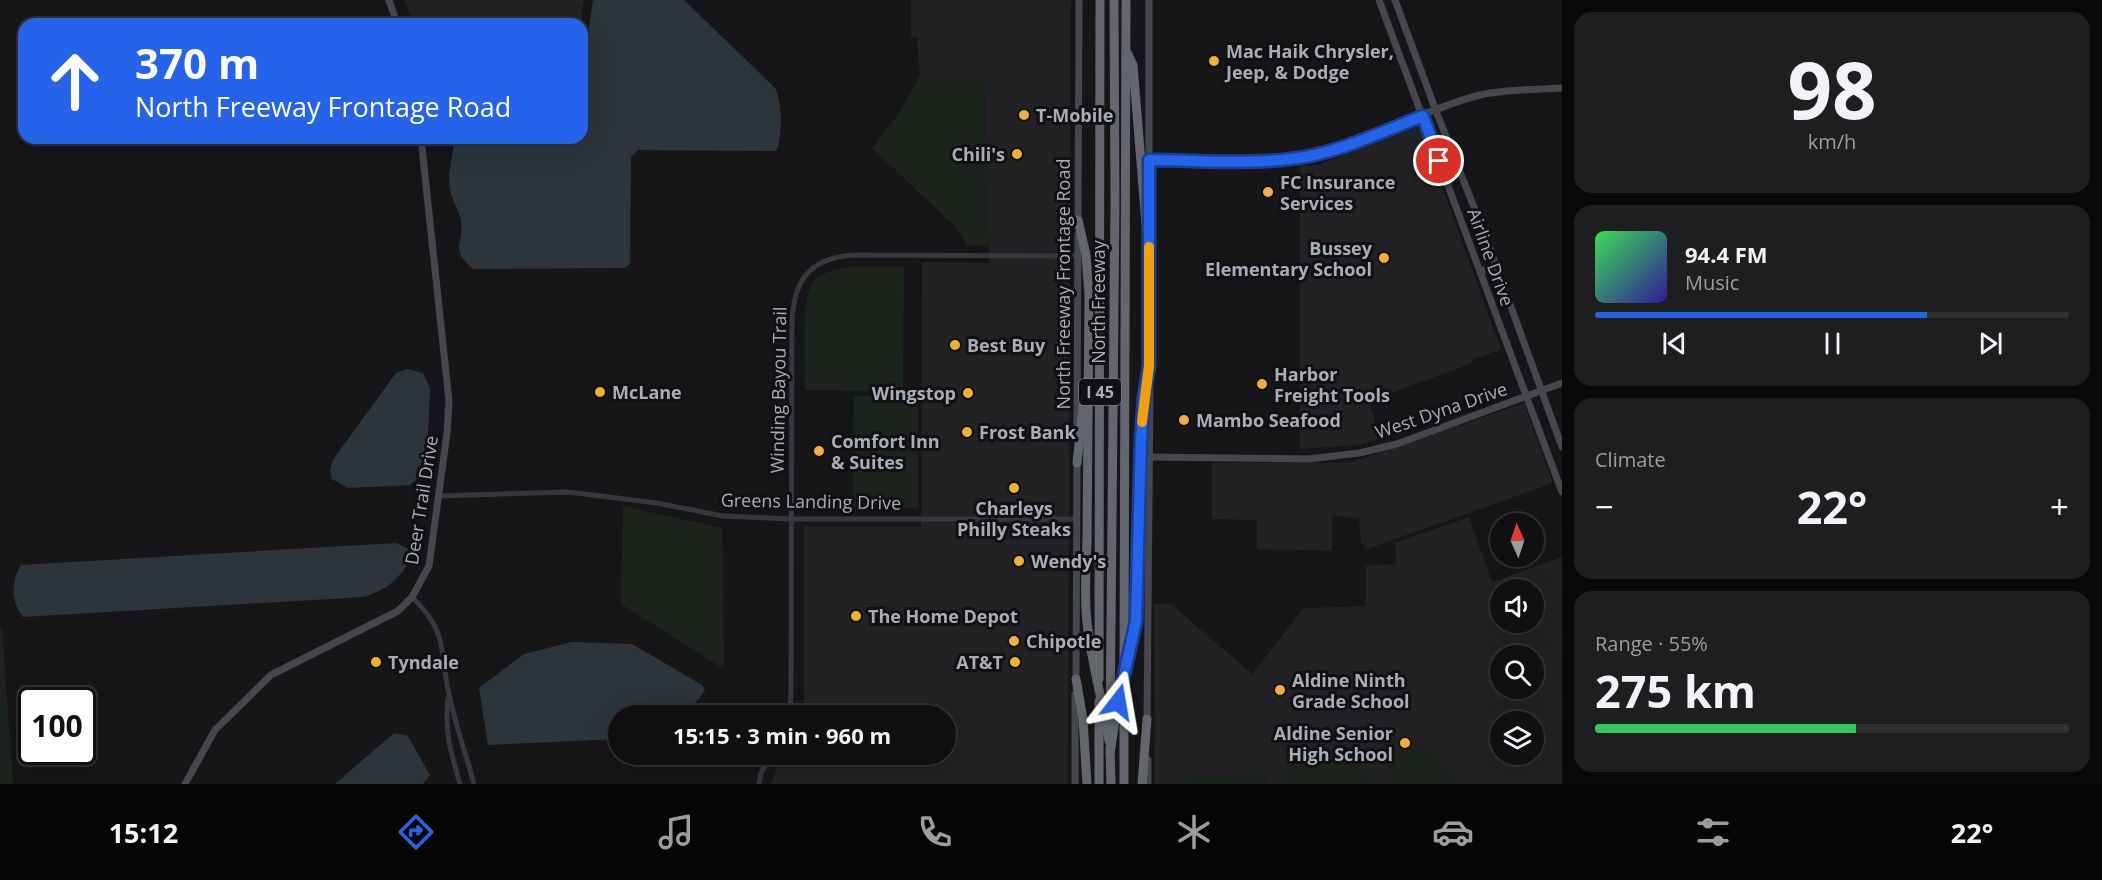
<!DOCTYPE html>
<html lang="en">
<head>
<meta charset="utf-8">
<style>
  :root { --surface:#101012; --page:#1e1e20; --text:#f1f3f6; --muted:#9c9d9f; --line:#303032; --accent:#2563eb }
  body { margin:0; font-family:"Open Sans",sans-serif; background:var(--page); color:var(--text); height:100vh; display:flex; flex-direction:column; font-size:22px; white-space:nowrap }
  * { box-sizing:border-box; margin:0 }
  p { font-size:20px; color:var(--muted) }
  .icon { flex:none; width:33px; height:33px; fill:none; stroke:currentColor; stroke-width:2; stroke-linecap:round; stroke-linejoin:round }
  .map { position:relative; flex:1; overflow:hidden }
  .details { display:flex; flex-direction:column; gap:12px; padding:12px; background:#09090a; width:540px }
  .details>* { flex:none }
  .top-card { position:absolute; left:18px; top:18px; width:570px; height:126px; border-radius:18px; box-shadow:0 6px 24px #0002,0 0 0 2px var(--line); background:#2563eb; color:#fff; overflow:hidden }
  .needle { width:39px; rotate:357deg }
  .tools { position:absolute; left:1490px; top:513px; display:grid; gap:12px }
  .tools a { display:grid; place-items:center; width:54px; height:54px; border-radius:50%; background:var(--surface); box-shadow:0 6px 24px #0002,0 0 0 2px var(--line); font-size:30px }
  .speed { position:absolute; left:18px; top:687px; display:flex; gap:12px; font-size:30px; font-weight:700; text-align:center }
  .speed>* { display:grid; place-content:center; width:78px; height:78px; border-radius:50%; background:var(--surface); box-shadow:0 6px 24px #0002,0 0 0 2px var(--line); line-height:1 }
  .speed .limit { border:3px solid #111; border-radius:9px; background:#fff; color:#111 }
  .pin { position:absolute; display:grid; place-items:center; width:51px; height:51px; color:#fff; margin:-26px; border:3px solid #fff; border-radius:50%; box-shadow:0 2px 6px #0007 }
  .me { position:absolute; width:66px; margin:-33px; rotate:14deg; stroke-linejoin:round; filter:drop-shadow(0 0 4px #0008) }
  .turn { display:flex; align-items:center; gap:21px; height:126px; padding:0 18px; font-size:27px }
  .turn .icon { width:78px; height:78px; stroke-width:2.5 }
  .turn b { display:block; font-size:42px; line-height:51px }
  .big { font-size:45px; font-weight:700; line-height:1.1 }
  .details .tile { flex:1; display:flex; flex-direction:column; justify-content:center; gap:9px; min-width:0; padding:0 21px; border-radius:18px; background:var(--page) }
  .details .dial { align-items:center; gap:0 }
  .dial b { font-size:78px; line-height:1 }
  .song { display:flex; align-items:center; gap:18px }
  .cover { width:72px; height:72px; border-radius:9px; background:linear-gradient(135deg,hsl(130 70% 55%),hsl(250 70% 35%)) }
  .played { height:6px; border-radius:3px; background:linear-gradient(90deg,var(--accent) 70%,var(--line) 70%) }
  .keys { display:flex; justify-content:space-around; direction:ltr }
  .heat { display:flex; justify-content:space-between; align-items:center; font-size:33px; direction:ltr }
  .charge { height:9px; border-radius:4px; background:linear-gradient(90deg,#34c759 55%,var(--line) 0) }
  .trip { position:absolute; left:608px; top:705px; width:348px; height:60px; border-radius:30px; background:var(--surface); box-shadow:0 6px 24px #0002,0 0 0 2px var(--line); font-weight:700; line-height:60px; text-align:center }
  .tab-bar { display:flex; height:96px; justify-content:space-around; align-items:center; background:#060607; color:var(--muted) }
  .tab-bar .icon { width:42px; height:42px }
  .tab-bar .on { color:var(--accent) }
  .tab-bar b { font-size:27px; color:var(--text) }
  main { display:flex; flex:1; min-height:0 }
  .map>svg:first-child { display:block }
</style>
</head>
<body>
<main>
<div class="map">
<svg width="1562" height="784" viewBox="0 0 1562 784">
  <rect width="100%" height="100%" fill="#161618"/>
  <g fill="#222225" fill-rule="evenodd">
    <polygon points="405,0 584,0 580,24 413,24"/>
    <polygon points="911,0 1071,0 1068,784 771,784 782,755 945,754 945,716 805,715 804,699 804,526 921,527 922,262 990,263 984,165 985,77 920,75 917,37 911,37"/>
    <polygon points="1420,126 1501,349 1472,360 1473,363 1369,401 1381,439 1356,445 1300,449 1300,166 1318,165"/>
    <polygon points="1524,403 1553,483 1367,549 1361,542 1359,518 1332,516 1332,551 1257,549 1257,520 1212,519 1212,463 1349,463"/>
    <path d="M 1469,517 L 1492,582 L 1562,557 L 1562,784 L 1155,784 L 1154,604 L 1171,604 L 1252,674 L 1304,608 L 1366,606 L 1366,566 L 1396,564 L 1395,543 ZM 1500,590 L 1533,590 L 1533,622 L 1500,622 ZM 1500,656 L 1533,656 L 1533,688 L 1500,688 ZM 1500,722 L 1533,722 L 1533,754 L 1500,754 Z"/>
  </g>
  <g fill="#1c231d">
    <polygon points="920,75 985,76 984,165 990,244 967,246 958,229 872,148 900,112"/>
    <path d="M 849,267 L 904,267 L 903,391 L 805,390 C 806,367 801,301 812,284 C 820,272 835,270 849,267 Z"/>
    <polygon points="854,396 918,396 918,508 853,507"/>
    <polygon points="623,506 722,528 724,669 621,604"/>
    <polygon points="0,628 2,628 13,784 0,784"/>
    <path d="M 1400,739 C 1429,747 1441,756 1456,782 L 1451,784 L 1394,784 L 1378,740 Z"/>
    <polygon points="1311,754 1339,758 1366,772 1375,784 1287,784 1285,756"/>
    <polygon points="1267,772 1268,784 1179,784 1180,778"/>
  </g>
  <g fill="#2c353c">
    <path d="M 593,0 L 684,0 L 775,88 C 782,100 783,138 776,151 L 638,150 L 631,157 L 630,264 L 624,268 L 473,269 C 449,248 464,246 461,222 C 460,211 452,201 450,190 C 447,172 454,155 454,138 L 582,138 L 582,77 Z"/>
    <polygon points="407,369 423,373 430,388 428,432 423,474 410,485 348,488 332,479 330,471 332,461 396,373"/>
    <path d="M 397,543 L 408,549 L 409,562 C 396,582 387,589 364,597 L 23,617 C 11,602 11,581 21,565 Z"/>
    <polygon points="572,642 632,644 702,685 705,691 693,706 679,715 618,716 618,739 488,745 479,688 524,654"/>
    <polygon points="394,733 408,736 430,775 423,784 335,784"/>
  </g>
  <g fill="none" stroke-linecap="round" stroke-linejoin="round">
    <g stroke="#37383d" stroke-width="5">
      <polyline points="439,496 568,492 657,503 723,516 792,519 1077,519"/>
      <path d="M 412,597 C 449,633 439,649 449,694 C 455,724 466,754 474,784"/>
      <path d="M 448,698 C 444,731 451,753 460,784"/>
      <path d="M 789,716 L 791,692 L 792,321 C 794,279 810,259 852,255 L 1078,256"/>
      <polyline points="759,784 761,773 772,754"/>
    </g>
    <g stroke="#45474d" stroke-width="7">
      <polyline points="389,0 397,24"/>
      <polyline points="1379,0 1562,492"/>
      <polyline points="1395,0 1436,111 1483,230 1562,447"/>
      <path d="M 1149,160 C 1206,160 1266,167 1322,153 C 1375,140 1423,110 1476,96 C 1504,89 1534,90 1562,88"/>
      <polyline points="1149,209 1149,0"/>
      <polyline points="1078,223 1079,0"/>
      <polyline points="1149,256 1149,371"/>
      <polyline points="1480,272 1496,265"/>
      <polyline points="1077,424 1078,235"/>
      <polyline points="1149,457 1309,459 1359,453 1397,444 1562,383"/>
      <polyline points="1076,682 1077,460"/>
      <polyline points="1147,721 1150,388"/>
      <polyline points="1148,760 1148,784"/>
      <polyline points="185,784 215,730 271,675 398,611 412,597 429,566 447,433 449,401 421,138"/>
      <polyline points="1075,784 1075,694"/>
    </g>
    <g stroke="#63666e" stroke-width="9">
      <polyline points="1128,54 1133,65 1149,260"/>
      <polyline points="1078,220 1086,255 1089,295 1087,542"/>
      <polyline points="1077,463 1083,406"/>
      <polyline points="1138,542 1142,419 1149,366"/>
      <polyline points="1124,665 1126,0"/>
      <polyline points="1076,679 1083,719 1087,784"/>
      <polyline points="1099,679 1100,0"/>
      <polyline points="1124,684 1124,784"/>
      <polyline points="1099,701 1099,784"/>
      <polyline points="1110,731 1115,202 1114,0"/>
      <polyline points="1110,747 1111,784"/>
      <polyline points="1142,784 1147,719"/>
    </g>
    <g stroke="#63666e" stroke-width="9">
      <path d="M 1087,542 C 1086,568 1084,595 1087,622 C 1091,662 1103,701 1109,741"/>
      <polyline points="1110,753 1118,702 1136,621 1138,542"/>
    </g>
  </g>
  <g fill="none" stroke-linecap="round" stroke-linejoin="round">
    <defs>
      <path id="route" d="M 1118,702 L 1136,621 L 1141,439 L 1144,397 L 1149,366 L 1149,160 C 1202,160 1258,166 1310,156 C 1348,148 1387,130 1423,116 L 1439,161"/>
    </defs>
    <use href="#route" stroke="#184099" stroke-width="15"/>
    <use href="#route" stroke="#2563eb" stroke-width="10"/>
    <polyline stroke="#f59e0b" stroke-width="10" points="1142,422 1149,366 1149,247"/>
  </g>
  <g fill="#f2b134" stroke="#111113" stroke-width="2">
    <circle cx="1214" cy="61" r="6"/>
    <circle cx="1024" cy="115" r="6"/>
    <circle cx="1017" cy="154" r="6"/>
    <circle cx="1268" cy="192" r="6"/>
    <circle cx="1384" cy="258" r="6"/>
    <circle cx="955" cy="345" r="6"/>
    <circle cx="1262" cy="384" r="6"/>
    <circle cx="600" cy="392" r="6"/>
    <circle cx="968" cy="393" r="6"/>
    <circle cx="1184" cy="420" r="6"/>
    <circle cx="967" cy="432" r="6"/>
    <circle cx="819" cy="451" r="6"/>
    <circle cx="1014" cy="488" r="6"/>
    <circle cx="1019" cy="561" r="6"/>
    <circle cx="856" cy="616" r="6"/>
    <circle cx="1014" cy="641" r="6"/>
    <circle cx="376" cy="662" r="6"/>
    <circle cx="1015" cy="662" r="6"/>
    <circle cx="1280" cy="690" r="6"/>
    <circle cx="1405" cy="743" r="6"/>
  </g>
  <g text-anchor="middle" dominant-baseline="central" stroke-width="6" stroke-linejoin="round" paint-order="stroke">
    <rect fill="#111113" stroke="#7b7e86" stroke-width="1.5" x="1079" y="379" width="42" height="26" rx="4.5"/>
    <g font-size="16" font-weight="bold" fill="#a8adb8">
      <text x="1100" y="392">I 45</text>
    </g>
    <g font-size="18" font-weight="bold" fill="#a8adb8" stroke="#111113" text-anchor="start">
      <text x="1226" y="51">Mac Haik Chrysler,<tspan x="1226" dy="21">Jeep, &amp; Dodge</tspan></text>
      <text x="1036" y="115">T-Mobile</text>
      <text x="1005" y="154" text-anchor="end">Chili's</text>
      <text x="1280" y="182">FC Insurance<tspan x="1280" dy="21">Services</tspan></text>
      <text x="1372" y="248" text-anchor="end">Bussey<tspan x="1372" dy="21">Elementary School</tspan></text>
      <text x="967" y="345">Best Buy</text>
      <text x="1274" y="374">Harbor<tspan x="1274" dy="21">Freight Tools</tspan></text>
      <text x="612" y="392">McLane</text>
      <text x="956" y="393" text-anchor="end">Wingstop</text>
      <text x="1196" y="420">Mambo Seafood</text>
      <text x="979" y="432">Frost Bank</text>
      <text x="831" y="441">Comfort Inn<tspan x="831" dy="21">&amp; Suites</tspan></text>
      <text x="1014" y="508" text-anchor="middle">Charleys<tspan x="1014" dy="21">Philly Steaks</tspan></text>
      <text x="1031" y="561">Wendy's</text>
      <text x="868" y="616">The Home Depot</text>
      <text x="1026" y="641">Chipotle</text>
      <text x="388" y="662">Tyndale</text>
      <text x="1003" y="662" text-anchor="end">AT&amp;T</text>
      <text x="1292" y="680">Aldine Ninth<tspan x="1292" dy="21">Grade School</tspan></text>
      <text x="1393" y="733" text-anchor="end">Aldine Senior<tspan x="1393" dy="21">High School</tspan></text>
    </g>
    <g font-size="18" fill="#a8adb8" stroke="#111113">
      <text transform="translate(1491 257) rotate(70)">Airline Drive</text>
      <text transform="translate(1063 284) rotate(-90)">North Freeway Frontage Road</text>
      <text transform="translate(1098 302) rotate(-90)">North Freeway</text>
      <text transform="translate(778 390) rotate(-89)">Winding Bayou Trail</text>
      <text transform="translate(1441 410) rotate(-19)">West Dyna Drive</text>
      <text transform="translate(421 500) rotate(-81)">Deer Trail Drive</text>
      <text transform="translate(811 501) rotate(1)">Greens Landing Drive</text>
    </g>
  </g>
</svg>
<div class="tools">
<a><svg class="needle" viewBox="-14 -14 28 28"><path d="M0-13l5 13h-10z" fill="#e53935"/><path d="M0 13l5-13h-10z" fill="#9c9d9f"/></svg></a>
<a><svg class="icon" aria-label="sound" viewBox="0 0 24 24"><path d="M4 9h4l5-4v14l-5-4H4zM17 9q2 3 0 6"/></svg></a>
<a><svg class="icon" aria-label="search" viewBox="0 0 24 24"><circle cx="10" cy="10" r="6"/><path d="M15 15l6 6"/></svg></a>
<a><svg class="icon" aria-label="layers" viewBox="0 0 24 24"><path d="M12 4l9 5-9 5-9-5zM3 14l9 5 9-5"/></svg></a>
</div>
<div class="speed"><div class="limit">100</div></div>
<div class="pin" style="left:1439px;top:161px;background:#d93025"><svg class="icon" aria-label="arrive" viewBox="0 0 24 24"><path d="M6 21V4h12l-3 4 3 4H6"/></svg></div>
<svg class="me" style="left:1118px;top:702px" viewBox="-20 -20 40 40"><path d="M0-17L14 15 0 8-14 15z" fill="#2563eb" stroke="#fff" stroke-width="4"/></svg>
<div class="trip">15:15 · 3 min · 960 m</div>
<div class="top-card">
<div class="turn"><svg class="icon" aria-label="ahead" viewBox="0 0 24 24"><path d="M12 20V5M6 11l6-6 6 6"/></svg><div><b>370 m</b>North Freeway Frontage Road</div></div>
</div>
</div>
<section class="details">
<div class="tile dial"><b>98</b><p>km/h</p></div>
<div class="tile">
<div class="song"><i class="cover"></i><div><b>94.4 FM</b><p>Music</p></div></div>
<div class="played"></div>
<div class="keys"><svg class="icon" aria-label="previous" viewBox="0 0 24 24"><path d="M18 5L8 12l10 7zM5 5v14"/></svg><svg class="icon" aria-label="pause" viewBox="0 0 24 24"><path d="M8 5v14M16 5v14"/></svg><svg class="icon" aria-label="next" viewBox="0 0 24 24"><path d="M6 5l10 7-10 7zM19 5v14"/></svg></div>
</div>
<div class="tile"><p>Climate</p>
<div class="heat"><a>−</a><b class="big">22°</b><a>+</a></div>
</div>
<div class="tile"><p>Range · 55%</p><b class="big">275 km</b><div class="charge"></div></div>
</section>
</main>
<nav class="tab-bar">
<b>15:12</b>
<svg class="icon on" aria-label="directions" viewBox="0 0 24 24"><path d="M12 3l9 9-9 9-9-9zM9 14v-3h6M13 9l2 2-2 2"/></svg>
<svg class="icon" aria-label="music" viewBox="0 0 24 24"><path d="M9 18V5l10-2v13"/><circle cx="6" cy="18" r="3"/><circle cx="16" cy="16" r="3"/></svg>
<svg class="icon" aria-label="phone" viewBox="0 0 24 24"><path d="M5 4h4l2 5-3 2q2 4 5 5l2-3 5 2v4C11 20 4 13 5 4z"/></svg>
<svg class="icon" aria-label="climate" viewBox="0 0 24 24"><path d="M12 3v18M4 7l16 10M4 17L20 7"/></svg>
<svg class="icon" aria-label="car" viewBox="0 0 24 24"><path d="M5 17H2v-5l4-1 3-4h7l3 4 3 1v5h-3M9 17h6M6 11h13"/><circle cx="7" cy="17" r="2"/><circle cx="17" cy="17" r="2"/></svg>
<svg class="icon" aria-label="filters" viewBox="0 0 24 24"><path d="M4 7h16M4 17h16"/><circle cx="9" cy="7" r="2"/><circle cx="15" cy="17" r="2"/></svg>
<b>22°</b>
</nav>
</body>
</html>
